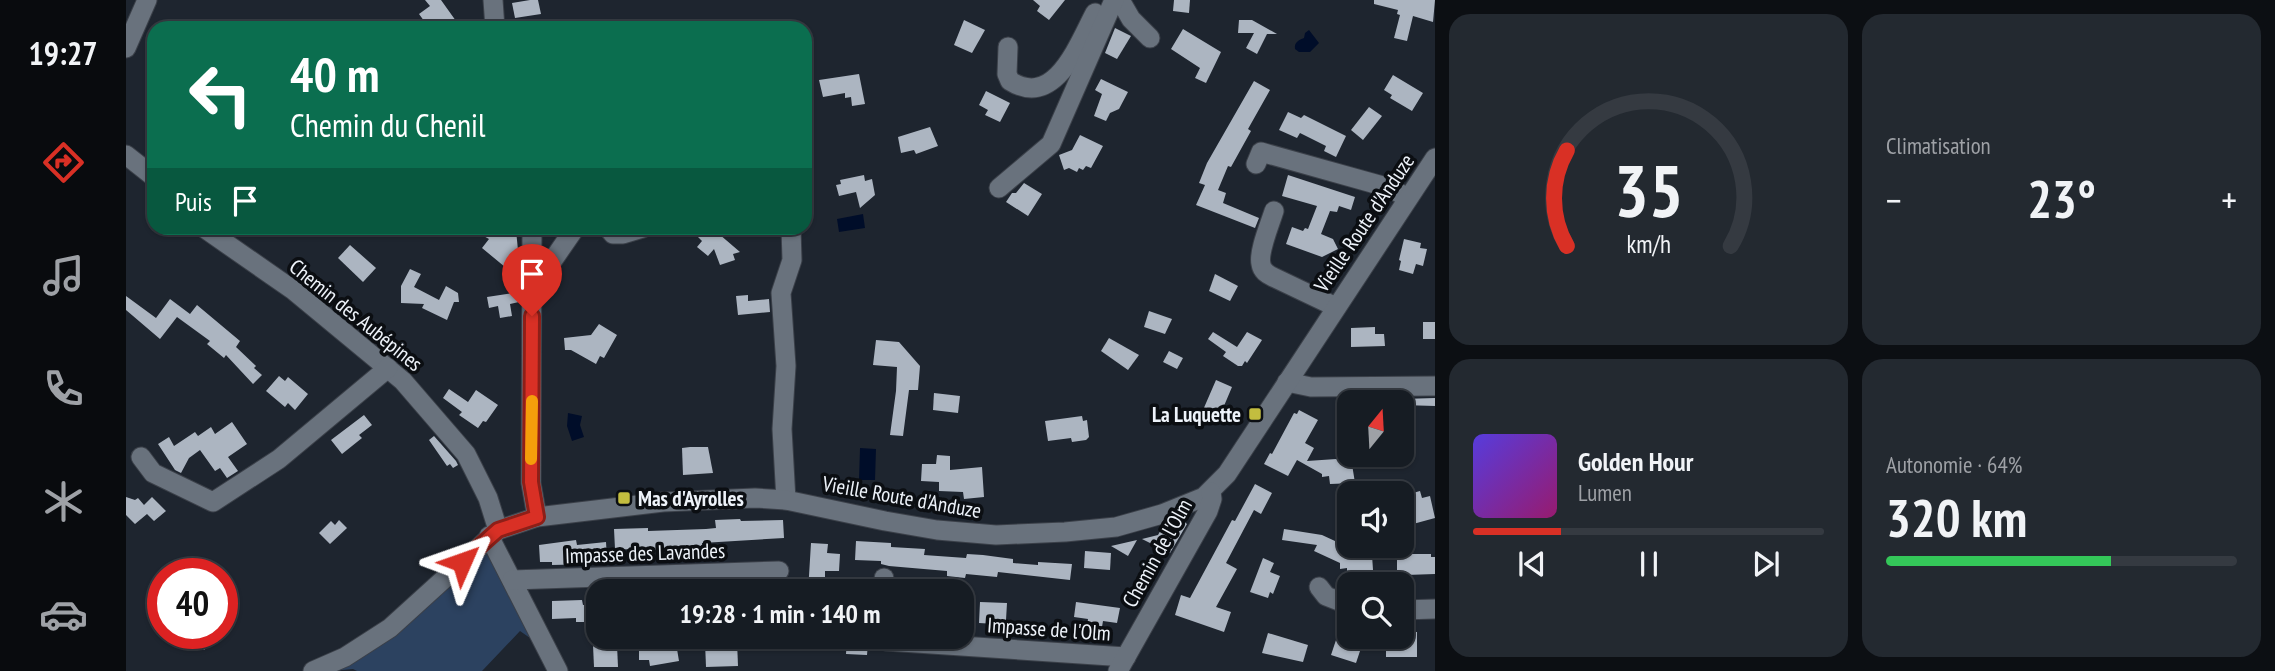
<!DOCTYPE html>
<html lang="fr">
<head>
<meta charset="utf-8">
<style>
  :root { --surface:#161c23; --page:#232930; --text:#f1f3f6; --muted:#9ea1a6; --line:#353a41; --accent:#d93025 }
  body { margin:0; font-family:"PT Sans Narrow",sans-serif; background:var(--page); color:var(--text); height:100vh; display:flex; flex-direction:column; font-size:26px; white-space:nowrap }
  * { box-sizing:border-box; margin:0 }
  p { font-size:23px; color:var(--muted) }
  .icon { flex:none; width:38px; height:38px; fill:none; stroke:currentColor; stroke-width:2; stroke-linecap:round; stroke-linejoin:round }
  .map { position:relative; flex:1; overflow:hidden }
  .side { display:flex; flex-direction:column; gap:14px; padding:14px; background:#0c0f13; width:840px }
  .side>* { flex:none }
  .banner { position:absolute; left:21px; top:21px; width:665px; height:214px; border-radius:21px; box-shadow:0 2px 5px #0004,0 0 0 2px var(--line); background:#0b6e4f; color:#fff; overflow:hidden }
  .needle { width:46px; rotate:18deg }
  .buttons { position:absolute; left:1211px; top:390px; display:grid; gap:14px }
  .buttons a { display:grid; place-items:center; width:77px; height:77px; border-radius:14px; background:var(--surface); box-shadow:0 2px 5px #0004,0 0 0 2px var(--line); font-size:35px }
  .speed { position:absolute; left:21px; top:558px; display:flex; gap:14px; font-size:35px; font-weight:700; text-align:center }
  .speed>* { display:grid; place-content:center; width:91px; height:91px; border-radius:50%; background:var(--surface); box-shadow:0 2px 5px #0004,0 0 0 2px var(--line); line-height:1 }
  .speed .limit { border:10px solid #d22; background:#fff; color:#111 }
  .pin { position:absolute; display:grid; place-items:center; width:60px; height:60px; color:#fff; margin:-72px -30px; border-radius:50% 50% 50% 0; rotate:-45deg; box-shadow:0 0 7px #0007 }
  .pin .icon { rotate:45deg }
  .me { position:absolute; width:77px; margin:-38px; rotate:47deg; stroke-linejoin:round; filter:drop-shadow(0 0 5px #0008) }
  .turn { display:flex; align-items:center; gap:24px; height:147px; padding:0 28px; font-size:32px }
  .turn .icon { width:91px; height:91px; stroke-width:2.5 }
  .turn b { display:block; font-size:49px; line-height:60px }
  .then { display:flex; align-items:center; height:66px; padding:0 28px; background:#0003; gap:14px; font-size:26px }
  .big { font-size:52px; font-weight:600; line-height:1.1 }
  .side .widget { flex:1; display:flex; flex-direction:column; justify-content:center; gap:10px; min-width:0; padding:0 24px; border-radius:21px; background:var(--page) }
  .side .dial { align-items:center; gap:0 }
  .dial svg { height:182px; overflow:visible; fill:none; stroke:var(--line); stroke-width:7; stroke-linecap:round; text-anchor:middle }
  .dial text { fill:var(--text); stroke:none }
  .song { display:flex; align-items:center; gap:21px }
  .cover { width:84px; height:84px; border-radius:10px; background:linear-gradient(135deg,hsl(250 70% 55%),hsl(320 70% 35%)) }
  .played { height:7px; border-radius:4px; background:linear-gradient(90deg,var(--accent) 25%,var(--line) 25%) }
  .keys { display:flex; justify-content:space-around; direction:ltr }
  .heat { display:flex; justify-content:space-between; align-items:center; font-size:38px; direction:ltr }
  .charge { height:10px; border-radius:5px; background:linear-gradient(90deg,#34c759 64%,var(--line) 0) }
  .side .tiles { flex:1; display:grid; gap:14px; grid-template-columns:repeat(2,1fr) }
  .trip { position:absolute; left:460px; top:579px; width:388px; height:70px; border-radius:21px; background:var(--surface); box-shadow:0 2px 5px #0004,0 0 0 2px var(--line); font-weight:600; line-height:70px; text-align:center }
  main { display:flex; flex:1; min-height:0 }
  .dock { display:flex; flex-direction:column; width:126px; justify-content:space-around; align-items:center; background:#090b0e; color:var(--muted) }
  .dock .icon { width:49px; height:49px }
  .dock .current { color:var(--accent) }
  .dock b { font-size:32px; color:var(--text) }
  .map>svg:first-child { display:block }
</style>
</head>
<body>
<main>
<nav class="dock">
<b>19:27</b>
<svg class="icon current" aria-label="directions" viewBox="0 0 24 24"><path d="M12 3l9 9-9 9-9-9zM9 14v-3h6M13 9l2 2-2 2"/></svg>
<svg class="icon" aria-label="music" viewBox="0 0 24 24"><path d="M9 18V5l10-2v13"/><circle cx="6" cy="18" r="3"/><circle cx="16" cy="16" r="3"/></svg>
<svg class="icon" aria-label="phone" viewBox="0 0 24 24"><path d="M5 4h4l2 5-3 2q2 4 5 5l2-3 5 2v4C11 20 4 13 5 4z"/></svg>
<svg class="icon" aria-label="climate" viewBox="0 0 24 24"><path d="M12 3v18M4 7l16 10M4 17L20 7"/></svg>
<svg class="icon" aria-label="car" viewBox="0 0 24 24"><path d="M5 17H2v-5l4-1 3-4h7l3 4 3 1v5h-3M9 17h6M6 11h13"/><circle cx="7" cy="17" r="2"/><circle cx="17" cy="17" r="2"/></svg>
</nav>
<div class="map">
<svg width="1309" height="671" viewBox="0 0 1309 671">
  <rect width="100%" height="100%" fill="#1e252f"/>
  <polygon fill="#2c4260" points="361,548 404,638 394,631 356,671 231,671 227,669 206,671"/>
  <g fill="#000d29">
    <path d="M 1183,30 L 1193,43 L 1184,52 L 1173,52 L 1169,49 C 1168,42 1173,40 1178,38 L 1179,33 Z"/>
    <polygon points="737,214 739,228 713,232 711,219"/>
    <polygon points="442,413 456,416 454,425 458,437 446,441 441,426"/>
    <polygon points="734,448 750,449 749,480 733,480"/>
  </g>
  <g fill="#acb5c1">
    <polygon points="299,0 315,0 335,28 308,28 304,23 301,25 293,14 304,6"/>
    <polygon points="404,0 412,0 415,14 389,18 386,3"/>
    <polygon points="907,0 939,0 923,20 911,11 914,6"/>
    <polygon points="1048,0 1064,0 1063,13 1047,11"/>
    <polygon points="1248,0 1309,0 1307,22 1287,16 1281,41 1268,38 1274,15 1271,14 1272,10 1248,4"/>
    <polygon points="838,20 859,30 846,53 828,45"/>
    <polygon points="1113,20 1126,20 1151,34 1141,34 1131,54 1120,48 1128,33 1112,33"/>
    <polygon points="989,28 1005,36 991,59 979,53"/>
    <polygon points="1057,29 1095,52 1080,83 1069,78 1074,68 1045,49"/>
    <polygon points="733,74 739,104 726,106 725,97 719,98 719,93 697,97 693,80"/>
    <polygon points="1267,75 1297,93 1286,111 1264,98 1266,95 1258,90"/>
    <polygon points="975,79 1002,92 993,109 984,113 980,121 968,116 976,94 969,90"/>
    <polygon points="1128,81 1144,90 1122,129 1125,131 1105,167 1102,166 1092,190 1100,193 1097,203 1133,218 1129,228 1070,205 1079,185 1073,183 1081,163"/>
    <polygon points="860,91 884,103 874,122 859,115 862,110 853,105"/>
    <polygon points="1243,107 1256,116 1237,140 1225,130"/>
    <polygon points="1162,112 1175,118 1178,115 1220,136 1210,157 1198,151 1200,146 1174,133 1171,138 1153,130"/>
    <polygon points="804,127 812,146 790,154 788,150 775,153 772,137"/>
    <polygon points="954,135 977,146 965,168 960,166 957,170 953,168 951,172 943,168 938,170 933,155 946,150"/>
    <polygon points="738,175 739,181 746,179 749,195 734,208 730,192 713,196 710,185 715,184 714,180"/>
    <polygon points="1162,175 1229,197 1225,210 1213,206 1211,212 1204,211 1195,234 1207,239 1212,249 1196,257 1160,244 1166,227 1177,231 1179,228 1182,229 1191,206 1156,196"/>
    <polygon points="898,183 916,194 902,216 880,202 886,193 890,193"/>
    <polygon points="573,228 586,228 614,252 607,254 609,260 594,265 588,249 582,256 571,247 576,241 568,233"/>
    <polygon points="390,230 392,250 379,267 356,248 363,239 354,234"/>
    <polygon points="1278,239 1295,243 1294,248 1301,249 1297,266 1290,264 1287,274 1273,270 1275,261 1273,260"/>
    <polygon points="224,245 250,268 237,282 212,258"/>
    <polygon points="284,269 295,274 288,287 313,300 320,286 332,293 333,302 328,302 321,320 296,308 298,304 275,303 275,286"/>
    <polygon points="1089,274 1112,286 1104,301 1083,291"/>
    <polygon points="394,292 393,302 384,304 386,316 374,318 372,306 363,308 361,297"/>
    <polygon points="622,295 622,301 643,299 644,312 612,315 610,296"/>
    <polygon points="0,296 30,318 44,299 64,314 71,305 114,341 110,347 130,366 128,368 136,375 127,384 100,355 98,358 81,344 84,341 51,317 34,339 0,310"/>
    <polygon points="1023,311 1046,319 1039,334 1018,327"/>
    <rect x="1297" y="322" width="12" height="17"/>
    <polygon points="473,324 491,335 478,358 474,356 470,364 445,350 439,350 438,338 465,335"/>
    <polygon points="1249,327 1249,334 1258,334 1259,346 1225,347 1225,328"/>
    <polygon points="1087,332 1111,347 1121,332 1136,340 1121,363 1119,361 1116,366 1112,366 1097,356 1100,352 1082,339"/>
    <polygon points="983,338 1013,355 1002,370 975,351"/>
    <polygon points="750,340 773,342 794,366 792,390 783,390 777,436 764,435 770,391 771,367 747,365"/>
    <polygon points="1043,351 1057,358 1051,369 1037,362"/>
    <polygon points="153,376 159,381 162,377 182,394 169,410 162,403 159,407 140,391"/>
    <polygon points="1090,380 1106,387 1095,413 1091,412 1089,415 1077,410"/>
    <polygon points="323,389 342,402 350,390 372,405 360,422 357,421 352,428 333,415 336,412 317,398"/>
    <polygon points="808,393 834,396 832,413 807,410"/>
    <polygon points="1309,398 1309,406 1276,405 1276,399"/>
    <polygon points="1173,410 1192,420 1179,443 1188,448 1181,461 1225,458 1229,483 1204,484 1203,476 1196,477 1196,474 1171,460 1162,476 1138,464 1144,453 1146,454 1168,413 1171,414"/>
    <polygon points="238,415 246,425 233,435 236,438 216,454 205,440"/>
    <polygon points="956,416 957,421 961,420 963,437 960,440 946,442 945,438 922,441 919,421"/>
    <polygon points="106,422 121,444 102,457 112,471 101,478 94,468 89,471 74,450 63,458 55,473 49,470 32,444 43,437 48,446 69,432 72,436 85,427 89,434"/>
    <polygon points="308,436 330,461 332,465 327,468 324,464 321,466 303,440"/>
    <polygon points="564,447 582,447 587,473 557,475 556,448"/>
    <polygon points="811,455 824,456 824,470 856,467 858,497 838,499 837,492 813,491 813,482 795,481 796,464 810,464"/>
    <polygon points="1129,484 1146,493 1135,514 1128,510 1100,563 1111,569 1090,607 1105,612 1098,632 1049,615 1055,595 1064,598 1106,520 1109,521"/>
    <polygon points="1294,491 1296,498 1304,496 1309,518 1276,527 1276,496"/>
    <polygon points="0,497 9,500 12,498 18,505 26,497 40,511 28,521 21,514 9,524 0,515"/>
    <polygon points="614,519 615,521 657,520 658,538 576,543 576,546 566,546 567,551 489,549 488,529 522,528 522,531 580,529 590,528 589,520"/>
    <polygon points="1055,519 1061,524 1044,553 1016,539 1032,535 1037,526"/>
    <polygon points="213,520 221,528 204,544 193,533 205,521 209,525"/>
    <polygon points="1158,529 1196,535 1209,541 1213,533 1223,532 1223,546 1234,546 1234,555 1246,555 1247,570 1221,571 1221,568 1214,569 1214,563 1188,551 1191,545 1156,540"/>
    <polygon points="450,540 451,545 480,542 481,559 468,560 468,564 426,565 426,562 414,562 413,545"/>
    <polygon points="1011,540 1002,556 985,546"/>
    <polygon points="730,541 765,543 765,547 799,549 798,555 840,558 841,554 857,555 887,559 887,563 912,565 912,562 946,564 944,580 872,572 871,577 840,574 839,578 821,576 821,571 763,566 755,564 755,561 729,560"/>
    <polygon points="685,543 702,544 701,553 714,554 713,571 699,571 699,592 682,592"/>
    <polygon points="959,551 985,553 984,570 958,568"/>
    <polygon points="1271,554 1305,554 1305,557 1309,557 1309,574 1280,575 1280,571 1271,571"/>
    <polygon points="1137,558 1148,563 1144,572 1154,576 1147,594 1144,592 1142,598 1124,592"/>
    <polygon points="456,600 457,605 472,604 472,622 450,622 450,618 426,619 426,601"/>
    <polygon points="854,602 881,603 880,620 870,620 870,624 853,623"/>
    <polygon points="950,602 994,608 991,623 977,621 976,627 961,625 962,619 948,617"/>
    <polygon points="1218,616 1223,617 1223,637 1235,637 1233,644 1236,645 1230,663 1205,655"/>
    <polygon points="1276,632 1291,632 1291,657 1260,657 1260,642 1275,641"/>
    <polygon points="1142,633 1182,645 1177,662 1136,653"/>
    <polygon points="63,634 81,634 88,641 78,650"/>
    <polygon points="721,637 739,637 739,643 742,643 741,655 720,654"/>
    <polygon points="611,641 612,666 580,667 579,642"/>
    <polygon points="550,643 553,661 524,666 523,660 513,660 513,648"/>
    <polygon points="467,645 491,645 492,667 468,667"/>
  </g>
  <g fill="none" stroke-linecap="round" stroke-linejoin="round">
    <defs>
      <g id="minor">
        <polyline points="367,0 369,28"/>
        <polyline points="994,0 1005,19 1024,38"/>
        <path d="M 882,47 L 881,74 L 884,81 C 929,109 952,45 969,13"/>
        <polyline points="0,48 21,0"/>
        <polyline points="0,155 28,177"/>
        <polyline points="1130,164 1135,152 1264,188 1282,198"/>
        <polyline points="873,188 925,144 988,0"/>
        <path d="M 1148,211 C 1144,224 1132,252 1135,264 C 1136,271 1141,274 1147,277 L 1210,307"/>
        <polyline points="78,228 167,290 277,381 340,454 362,498 372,530"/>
        <polyline points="406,228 405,483 411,517"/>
        <polyline points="482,228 487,234 497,234 517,228"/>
        <polyline points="407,289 449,228"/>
        <polyline points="1161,382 1185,387 1309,386"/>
        <polyline points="15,457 27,473 87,502 153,459 262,368"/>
        <polyline points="660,500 656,429 660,366 655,293 666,260 665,228"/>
        <polyline points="363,536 432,671"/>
        <polyline points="386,580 653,571"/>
        <polyline points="1193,587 1200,596 1223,605"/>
        <polyline points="758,592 758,578"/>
        <polyline points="1276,610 1309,609"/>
        <polyline points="759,637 760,641 1000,657"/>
        <polyline points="187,671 219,657 264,628 372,530 411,517 537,502 629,498 660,500 759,521 811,530 870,535 939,532 990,527 1036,514 1078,497 1101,474 1309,158"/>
        <polyline points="992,671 1082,511 1086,499 1085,492"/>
      </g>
    </defs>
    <use href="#minor" stroke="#3b4049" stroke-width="21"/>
    <use href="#minor" stroke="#69727d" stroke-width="19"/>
  </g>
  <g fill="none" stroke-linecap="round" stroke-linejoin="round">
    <defs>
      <polyline id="route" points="336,562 372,530 411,517 405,482 406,316"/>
    </defs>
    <use href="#route" stroke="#8d1f18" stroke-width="18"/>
    <use href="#route" stroke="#d93025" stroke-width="12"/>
    <polyline stroke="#f59e0b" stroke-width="12" points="405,459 406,401"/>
  </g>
  <g fill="#c3bd3f" stroke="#0b0e12" stroke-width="2.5">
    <rect x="1122" y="407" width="14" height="14" rx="3.5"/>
    <rect x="491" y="491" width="14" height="14" rx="3.5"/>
  </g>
  <g text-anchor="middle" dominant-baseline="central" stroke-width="7" stroke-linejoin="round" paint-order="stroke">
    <g font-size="21" fill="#eef3fa" stroke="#0b0e12">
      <text transform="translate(1238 223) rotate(-56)">Vieille Route d'Anduze</text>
      <text transform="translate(230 315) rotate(39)">Chemin des Aubépines</text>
      <text transform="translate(776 497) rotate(10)">Vieille Route d'Anduze</text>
      <text transform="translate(519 553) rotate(-2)">Impasse des Lavandes</text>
      <text transform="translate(1031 553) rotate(-61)">Chemin de l'Olm</text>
      <text transform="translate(923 629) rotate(4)">Impasse de l'Olm</text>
    </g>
    <g font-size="21" font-weight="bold" fill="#eef3fa" stroke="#0b0e12" text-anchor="end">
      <text x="1115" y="414">La Luquette</text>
      <text x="512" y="498" text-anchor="start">Mas d'Ayrolles</text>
    </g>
  </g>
</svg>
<div class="buttons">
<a><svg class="needle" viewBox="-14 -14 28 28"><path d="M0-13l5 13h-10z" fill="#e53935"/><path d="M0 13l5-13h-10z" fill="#9ea1a6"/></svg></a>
<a><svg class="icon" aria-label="sound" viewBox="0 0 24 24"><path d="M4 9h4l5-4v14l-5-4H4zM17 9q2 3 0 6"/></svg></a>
<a><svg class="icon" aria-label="search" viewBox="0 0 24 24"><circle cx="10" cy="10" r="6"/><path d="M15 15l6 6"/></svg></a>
</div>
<div class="speed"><div class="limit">40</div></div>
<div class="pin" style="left:406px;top:316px;background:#d93025"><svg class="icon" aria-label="arrive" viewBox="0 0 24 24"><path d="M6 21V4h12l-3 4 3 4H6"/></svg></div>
<svg class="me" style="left:336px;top:562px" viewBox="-20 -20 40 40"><path d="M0-17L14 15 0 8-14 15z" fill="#d93025" stroke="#fff" stroke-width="4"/></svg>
<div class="trip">19:28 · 1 min · 140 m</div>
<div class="banner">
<div class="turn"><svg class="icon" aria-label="left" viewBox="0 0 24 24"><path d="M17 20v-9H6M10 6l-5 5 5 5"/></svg><div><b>40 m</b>Chemin du Chenil</div></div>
<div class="then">Puis<svg class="icon" aria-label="arrive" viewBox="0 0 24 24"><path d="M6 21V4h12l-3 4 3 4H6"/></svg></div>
</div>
</div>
<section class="side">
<div class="tiles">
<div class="widget dial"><svg viewBox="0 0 100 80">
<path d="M14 69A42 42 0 1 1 86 69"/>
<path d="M14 69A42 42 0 0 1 14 27" stroke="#d93025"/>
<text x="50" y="56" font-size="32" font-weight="700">35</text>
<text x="50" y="72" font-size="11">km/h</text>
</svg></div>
<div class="widget"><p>Climatisation</p>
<div class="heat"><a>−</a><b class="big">23°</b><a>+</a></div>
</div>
<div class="widget">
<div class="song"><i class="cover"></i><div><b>Golden Hour</b><p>Lumen</p></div></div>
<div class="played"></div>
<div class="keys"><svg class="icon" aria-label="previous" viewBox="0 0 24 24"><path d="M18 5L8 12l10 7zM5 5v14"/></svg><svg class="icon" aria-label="pause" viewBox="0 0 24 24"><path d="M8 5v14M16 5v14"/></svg><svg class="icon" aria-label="next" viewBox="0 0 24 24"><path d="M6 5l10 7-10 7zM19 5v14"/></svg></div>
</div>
<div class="widget"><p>Autonomie · 64%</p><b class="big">320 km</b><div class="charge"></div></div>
</div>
</section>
</main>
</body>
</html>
